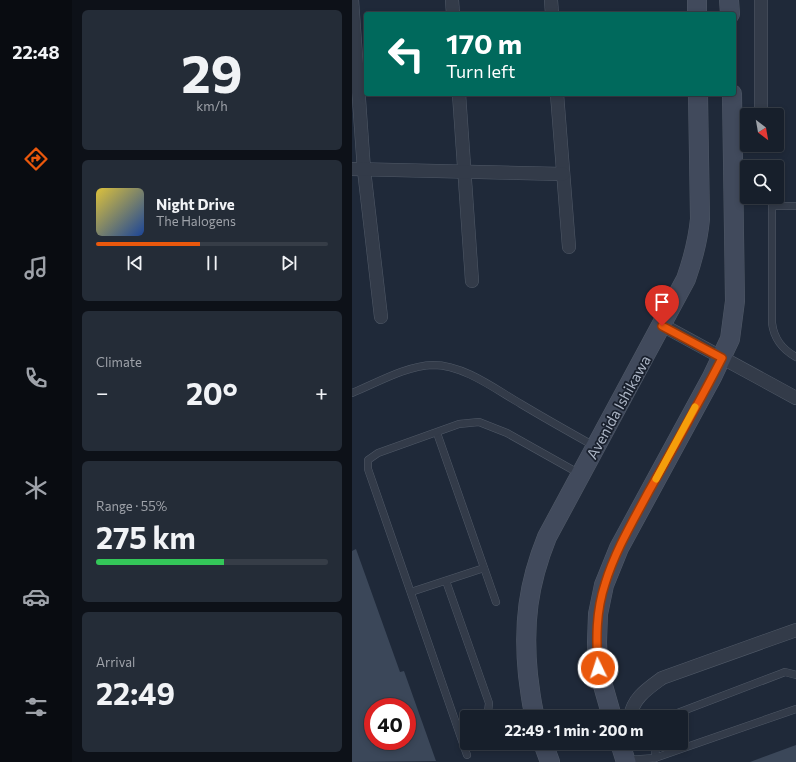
<!DOCTYPE html>
<html lang="en">
<head>
<meta charset="utf-8">
<style>
  :root { --surface:#171f2b; --page:#242c37; --text:#f1f3f6; --muted:#9ea2a9; --line:#363d47; --accent:#ea580c }
  body { margin:0; font-family:Commissioner,sans-serif; background:var(--page); color:var(--text); height:100vh; display:flex; flex-direction:column; font-size:15px; white-space:nowrap }
  * { box-sizing:border-box; margin:0 }
  p { font-size:13px; color:var(--muted) }
  .icon { flex:none; width:22px; height:22px; fill:none; stroke:currentColor; stroke-width:2; stroke-linecap:round; stroke-linejoin:round }
  .map { position:relative; flex:1; overflow:hidden }
  .details { display:flex; flex-direction:column; gap:10px; padding:10px; background:#0d1118; width:280px }
  .details>* { flex:none }
  .hud { position:absolute; left:12px; top:12px; width:372px; height:84px; border-radius:4px; box-shadow:0 2px 6px #0003,0 0 0 1px var(--line); background:#00695c; color:#fff; overflow:hidden }
  .needle { width:26px; rotate:149deg }
  .buttons { position:absolute; left:388px; top:108px; display:grid; gap:8px }
  .buttons a { display:grid; place-items:center; width:44px; height:44px; border-radius:4px; background:var(--surface); box-shadow:0 2px 6px #0003,0 0 0 1px var(--line); font-size:20px }
  .speed { position:absolute; left:12px; top:698px; display:flex; gap:8px; font-size:20px; font-weight:700; text-align:center }
  .speed>* { display:grid; place-content:center; width:52px; height:52px; border-radius:50%; background:var(--surface); box-shadow:0 2px 6px #0003,0 0 0 1px var(--line); line-height:1 }
  .speed .limit { border:6px solid #d22; background:#fff; color:#111 }
  .pin { position:absolute; display:grid; place-items:center; width:34px; height:34px; color:#fff; margin:-41px -17px; border-radius:50% 50% 50% 0; rotate:-45deg; box-shadow:0 0 4px #0007 }
  .pin .icon { rotate:45deg }
  .me { position:absolute; width:44px; margin:-22px; rotate:356deg; stroke-linejoin:round; filter:drop-shadow(0 0 3px #0008) }
  .turn { display:flex; align-items:center; gap:14px; height:84px; padding:0 16px; font-size:18px }
  .turn .icon { width:52px; height:52px; stroke-width:2.5 }
  .turn b { display:block; font-size:28px; line-height:34px }
  .big { font-size:30px; font-weight:700; line-height:1.1 }
  .details .card { flex:1; display:flex; flex-direction:column; justify-content:center; gap:6px; min-width:0; padding:0 14px; border-radius:6px; background:var(--page) }
  .details .dial { align-items:center; gap:0 }
  .dial b { font-size:52px; line-height:1 }
  .song { display:flex; align-items:center; gap:12px }
  .cover { width:48px; height:48px; border-radius:6px; background:linear-gradient(135deg,hsl(50 70% 55%),hsl(220 70% 35%)) }
  .played { height:4px; border-radius:2px; background:linear-gradient(90deg,var(--accent) 45%,var(--line) 45%) }
  .keys { display:flex; justify-content:space-around; direction:ltr }
  .heat { display:flex; justify-content:space-between; align-items:center; font-size:22px; direction:ltr }
  .charge { height:6px; border-radius:3px; background:linear-gradient(90deg,#34c759 55%,var(--line) 0) }
  .trip { position:absolute; left:108px; top:710px; width:228px; height:40px; border-radius:4px; background:var(--surface); box-shadow:0 2px 6px #0003,0 0 0 1px var(--line); font-weight:700; line-height:40px; text-align:center }
  main { display:flex; flex:1; min-height:0 }
  .dock { display:flex; flex-direction:column; width:72px; justify-content:space-around; align-items:center; background:#090c11; color:var(--muted) }
  .dock .icon { width:28px; height:28px }
  .dock .selected { color:var(--accent) }
  .dock b { font-size:18px; color:var(--text) }
  .map>svg:first-child { display:block }
</style>
</head>
<body>
<main>
<nav class="dock">
<b>22:48</b>
<svg class="icon selected" aria-label="directions" viewBox="0 0 24 24"><path d="M12 3l9 9-9 9-9-9zM9 14v-3h6M13 9l2 2-2 2"/></svg>
<svg class="icon" aria-label="music" viewBox="0 0 24 24"><path d="M9 18V5l10-2v13"/><circle cx="6" cy="18" r="3"/><circle cx="16" cy="16" r="3"/></svg>
<svg class="icon" aria-label="phone" viewBox="0 0 24 24"><path d="M5 4h4l2 5-3 2q2 4 5 5l2-3 5 2v4C11 20 4 13 5 4z"/></svg>
<svg class="icon" aria-label="climate" viewBox="0 0 24 24"><path d="M12 3v18M4 7l16 10M4 17L20 7"/></svg>
<svg class="icon" aria-label="car" viewBox="0 0 24 24"><path d="M5 17H2v-5l4-1 3-4h7l3 4 3 1v5h-3M9 17h6M6 11h13"/><circle cx="7" cy="17" r="2"/><circle cx="17" cy="17" r="2"/></svg>
<svg class="icon" aria-label="filters" viewBox="0 0 24 24"><path d="M4 7h16M4 17h16"/><circle cx="9" cy="7" r="2"/><circle cx="15" cy="17" r="2"/></svg>
</nav>
<section class="details">
<div class="card dial"><b>29</b><p>km/h</p></div>
<div class="card">
<div class="song"><i class="cover"></i><div><b>Night Drive</b><p>The Halogens</p></div></div>
<div class="played"></div>
<div class="keys"><svg class="icon" aria-label="previous" viewBox="0 0 24 24"><path d="M18 5L8 12l10 7zM5 5v14"/></svg><svg class="icon" aria-label="pause" viewBox="0 0 24 24"><path d="M8 5v14M16 5v14"/></svg><svg class="icon" aria-label="next" viewBox="0 0 24 24"><path d="M6 5l10 7-10 7zM19 5v14"/></svg></div>
</div>
<div class="card"><p>Climate</p>
<div class="heat"><a>−</a><b class="big">20°</b><a>+</a></div>
</div>
<div class="card"><p>Range · 55%</p><b class="big">275 km</b><div class="charge"></div></div>
<div class="card"><p>Arrival</p><b class="big">22:49</b></div>
</section>
<div class="map">
<svg width="444" height="762" viewBox="0 0 444 762">
  <rect width="100%" height="100%" fill="#1f2939"/>
  <g fill="#3b4759" fill-rule="evenodd">
    <path d="M 4,549 L 48,672 L 52,671 L 84,761 L 0,762 L 0,551 ZM 21,707 L 55,707 L 55,741 L 21,741 Z"/>
    <polygon points="444,745 444,762 398,762"/>
  </g>
  <g fill="none" stroke-linecap="round" stroke-linejoin="round">
    <defs>
      <g id="lane">
        <path d="M 444,206 L 420,206 L 420,323 C 422,339 430,349 444,357"/>
        <path d="M 0,393 C 25,383 53,366 81,365 C 112,365 143,389 169,404 C 194,419 219,433 244,447"/>
        <polyline points="85,433 144,602"/>
        <polyline points="94,581 137,703 136,712 127,717"/>
        <polyline points="59,592 132,568"/>
        <polyline points="315,717 428,674 433,672 444,675"/>
        <polyline points="105,725 115,721"/>
        <polyline points="115,755 16,469 16,460 26,453 107,424 127,422 155,433 228,474"/>
        <polyline points="303,758 304,743"/>
        <polyline points="275,760 303,758 444,709"/>
      </g>
      <g id="street">
        <polyline points="0,0 12,170 29,317"/>
        <polyline points="100,0 101,14"/>
        <polyline points="199,0 200,14"/>
        <polyline points="107,94 120,281"/>
        <polyline points="205,94 217,247"/>
        <polyline points="409,115 409,0"/>
        <polyline points="0,169 211,174"/>
        <polyline points="310,325 444,398"/>
        <path d="M 278,717 C 281,698 295,689 310,678 L 444,630"/>
      </g>
      <g id="secondary">
        <polyline points="345,0 345,14"/>
        <polyline points="377,0 378,14"/>
        <path d="M 183,717 C 179,703 178,689 176,675 C 171,624 176,584 195,537 L 334,279 C 341,259 346,240 348,219 L 346,94"/>
        <polyline points="260,717 246,668 245,642 246,614 252,585 267,548 360,377 378,339 383,301 380,94"/>
        <polyline points="191,743 198,762"/>
        <polyline points="268,743 274,762"/>
      </g>
    </defs>
    <use href="#lane" stroke="#505967" stroke-width="8"/>
    <use href="#street" stroke="#505967" stroke-width="14"/>
    <use href="#secondary" stroke="#505967" stroke-width="20"/>
    <use href="#lane" stroke="#333b49" stroke-width="7"/>
    <use href="#street" stroke="#333b49" stroke-width="13"/>
    <use href="#secondary" stroke="#414a5c" stroke-width="19"/>
  </g>
  <g fill="none" stroke-linecap="round" stroke-linejoin="round">
    <defs>
      <path id="route" d="M 246,668 C 244,639 244,611 253,584 C 263,551 281,521 297,491 C 322,447 347,403 370,358 L 310,326"/>
    </defs>
    <use href="#route" stroke="#983908" stroke-width="10"/>
    <use href="#route" stroke="#ea580c" stroke-width="7"/>
    <polyline stroke="#f59e0b" stroke-width="7" points="304,479 343,407"/>
  </g>
  <g text-anchor="middle" dominant-baseline="central" stroke-width="3.5" stroke-linejoin="round" paint-order="stroke">
    <g font-size="15" fill="#adb6c6" stroke="#19202d">
      <text transform="translate(266 407) rotate(-61)">Avenida Ishikawa</text>
    </g>
  </g>
</svg>
<div class="buttons">
<a><svg class="needle" viewBox="-14 -14 28 28"><path d="M0-13l5 13h-10z" fill="#e53935"/><path d="M0 13l5-13h-10z" fill="#9ea2a9"/></svg></a>
<a><svg class="icon" aria-label="search" viewBox="0 0 24 24"><circle cx="10" cy="10" r="6"/><path d="M15 15l6 6"/></svg></a>
</div>
<div class="speed"><div class="limit">40</div></div>
<div class="pin" style="left:310px;top:326px;background:#d93025"><svg class="icon" aria-label="arrive" viewBox="0 0 24 24"><path d="M6 21V4h12l-3 4 3 4H6"/></svg></div>
<svg class="me" style="left:246px;top:668px" viewBox="-20 -20 40 40"><circle r="17" fill="#ea580c" stroke="#fff" stroke-width="3"/><path d="M0-11L8 9 0 5-8 9z" fill="#fff"/></svg>
<div class="trip">22:49 · 1 min · 200 m</div>
<div class="hud">
<div class="turn"><svg class="icon" aria-label="left" viewBox="0 0 24 24"><path d="M17 20v-9H6M10 6l-5 5 5 5"/></svg><div><b>170 m</b>Turn left</div></div>
</div>
</div>
</main>
</body>
</html>
